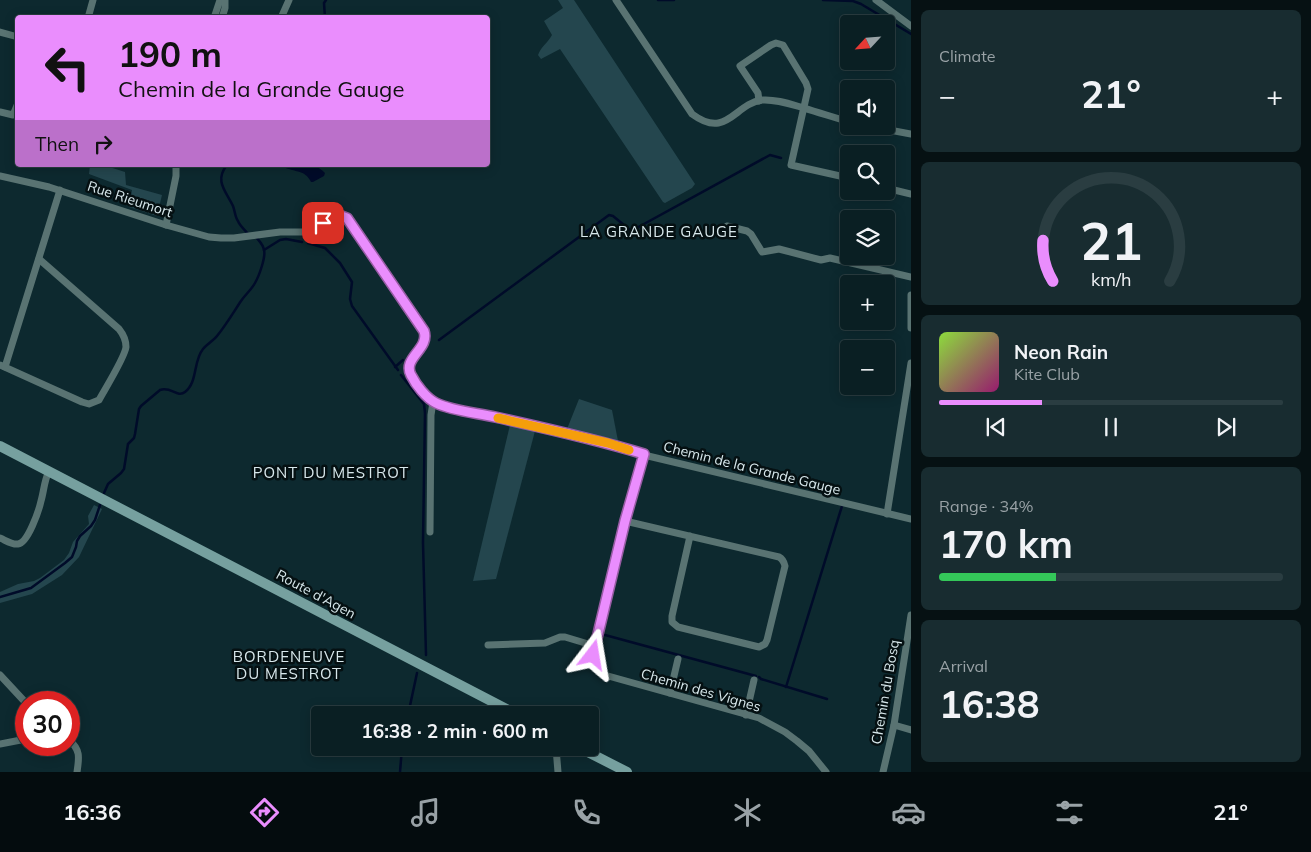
<!DOCTYPE html>
<html lang="en">
<head>
<meta charset="utf-8">
<style>
  :root { --surface:#0a1f23; --page:#182c30; --text:#f1f3f6; --muted:#99a2a6; --line:#2a3d41; --accent:#ea8dfd }
  body { margin:0; font-family:Mulish,sans-serif; background:var(--page); color:var(--text); height:100vh; display:flex; flex-direction:column; font-size:19px; white-space:nowrap }
  * { box-sizing:border-box; margin:0 }
  p { font-size:16px; color:var(--muted) }
  .icon { flex:none; width:28px; height:28px; fill:none; stroke:currentColor; stroke-width:2; stroke-linecap:round; stroke-linejoin:round }
  .map { position:relative; flex:1; overflow:hidden }
  .details { display:flex; flex-direction:column; gap:10px; padding:10px; background:#061113; width:400px }
  .details>* { flex:none }
  .hud { position:absolute; left:15px; top:15px; width:475px; height:152px; border-radius:5px; box-shadow:0 2px 12px #0003,0 0 0 1px var(--line); background:#ea8dfd; color:#111; overflow:hidden }
  .needle { width:32px; rotate:244deg }
  .fabs { position:absolute; left:840px; top:15px; display:grid; gap:10px }
  .fabs a { display:grid; place-items:center; width:55px; height:55px; border-radius:5px; background:var(--surface); box-shadow:0 2px 12px #0003,0 0 0 1px var(--line); font-size:25px }
  .speed { position:absolute; left:15px; top:691px; display:flex; gap:10px; font-size:25px; font-weight:700; text-align:center }
  .speed>* { display:grid; place-content:center; width:65px; height:65px; border-radius:50%; background:var(--surface); box-shadow:0 2px 12px #0003,0 0 0 1px var(--line); line-height:1 }
  .speed .limit { border:8px solid #d22; background:#fff; color:#111 }
  .pin { position:absolute; display:grid; place-items:center; width:42px; height:42px; color:#fff; margin:-21px; border-radius:10px; box-shadow:0 2px 8px #0006 }
  .me { position:absolute; width:55px; margin:-28px; rotate:14deg; stroke-linejoin:round; filter:drop-shadow(0 0 4px #0008) }
  .turn { display:flex; align-items:center; gap:18px; height:105px; padding:0 20px; font-size:22px }
  .turn .icon { width:65px; height:65px; stroke-width:2.5 }
  .turn b { display:block; font-size:35px; line-height:42px }
  .then { display:flex; align-items:center; height:48px; padding:0 20px; background:#0003; gap:10px; font-size:19px }
  .big { font-size:38px; font-weight:700; line-height:1.1 }
  .details .widget { flex:1; display:flex; flex-direction:column; justify-content:center; gap:8px; min-width:0; padding:0 18px; border-radius:8px; background:var(--page) }
  .details .dial { align-items:center; gap:0 }
  .dial svg { height:130px; overflow:visible; fill:none; stroke:var(--line); stroke-width:7; stroke-linecap:round; text-anchor:middle }
  .dial text { fill:var(--text); stroke:none }
  .song { display:flex; align-items:center; gap:15px }
  .cover { width:60px; height:60px; border-radius:8px; background:linear-gradient(135deg,hsl(90 70% 55%),hsl(320 70% 35%)) }
  .played { height:5px; border-radius:2px; background:linear-gradient(90deg,var(--accent) 30%,var(--line) 30%) }
  .keys { display:flex; justify-content:space-around; direction:ltr }
  .heat { display:flex; justify-content:space-between; align-items:center; font-size:28px; direction:ltr }
  .charge { height:8px; border-radius:4px; background:linear-gradient(90deg,#34c759 34%,var(--line) 0) }
  .trip { position:absolute; left:311px; top:706px; width:288px; height:50px; border-radius:5px; background:var(--surface); box-shadow:0 2px 12px #0003,0 0 0 1px var(--line); font-weight:700; line-height:50px; text-align:center }
  .menu { display:flex; height:80px; justify-content:space-around; align-items:center; background:#040c0e; color:var(--muted) }
  .menu .icon { width:35px; height:35px }
  .menu .on { color:var(--accent) }
  .menu b { font-size:22px; color:var(--text) }
  main { display:flex; flex:1; min-height:0 }
  .map>svg:first-child { display:block }
</style>
</head>
<body>
<main>
<div class="map">
<svg width="911" height="772" viewBox="0 0 911 772">
  <rect width="100%" height="100%" fill="#0d292f"/>
  <g fill="#24464e">
    <path d="M 558,0 L 574,0 L 695,184 L 692,188 L 665,203 L 663,202 L 560,49 L 541,59 L 538,55 C 542,45 547,44 552,35 L 544,21 L 563,8 Z"/>
    <polygon points="90,165 103,165 125,172 126,185 162,195 157,216 129,207 132,190 89,174"/>
    <polygon points="579,399 612,410 618,441 567,429"/>
    <polygon points="510,425 535,431 496,579 473,581"/>
    <polygon points="94,505 102,509 79,557 62,575 32,594 0,603 0,592 18,584 34,581 40,578 64,560 69,553 73,542 89,524 88,516"/>
  </g>
  <path fill="#000b29" d="M 281,165 C 295,165 314,161 325,173 L 324,176 L 313,182 L 311,182 C 306,171 297,172 289,169 C 286,169 284,166 281,165 Z"/>
  <g fill="none" stroke-linecap="round" stroke-linejoin="round">
    <g stroke="#000b29" stroke-width="2.5">
      <polyline points="658,0 674,0"/>
      <polyline points="823,0 853,1 861,4 911,34"/>
      <polyline points="325,18 324,3 326,0"/>
      <path d="M 227,165 C 214,181 226,191 233,206 C 235,211 235,217 238,221 C 240,226 245,230 248,234"/>
      <polyline points="308,243 325,248 340,263 352,282 350,299 352,306 398,370"/>
      <polyline points="264,250 280,240 286,239 302,242"/>
      <polyline points="439,340 609,215 613,216 630,230 633,230 770,155 781,158"/>
      <polyline points="395,367 403,360"/>
      <polyline points="401,375 424,404 425,413 423,543 426,655"/>
      <path d="M 104,493 L 108,484 L 121,473 L 124,469 L 128,444 L 134,438 L 135,434 L 139,409 L 141,406 L 160,390 C 171,386 177,398 185,392 C 198,382 193,361 203,349 C 207,344 213,341 217,336 C 226,325 233,313 241,301 C 245,295 251,290 255,283 C 259,276 266,257 264,250 C 263,244 259,241 256,237"/>
      <polyline points="0,597 31,588 65,563 72,557 76,547 77,541 80,536 91,526 95,520 100,505"/>
      <polyline points="605,635 756,676"/>
      <polyline points="759,677 761,679 827,699"/>
      <polyline points="786,687 842,506"/>
      <polyline points="408,715 417,673"/>
      <polyline points="400,772 402,748"/>
    </g>
    <g stroke="#597372" stroke-width="7">
      <path d="M 616,0 L 692,114 C 727,140 734,104 762,100 C 776,99 790,104 804,108 C 819,113 834,117 849,122"/>
      <polyline points="876,0 911,26"/>
      <polyline points="88,18 93,0"/>
      <polyline points="214,18 220,0"/>
      <polyline points="222,18 225,8 225,0"/>
      <polyline points="281,18 289,0"/>
      <polyline points="0,32 18,37"/>
      <polyline points="759,101 758,93 740,66 771,45 776,43 783,45 806,83 808,89 791,165 849,178"/>
      <polyline points="0,112 13,115 18,103"/>
      <polyline points="868,126 911,134"/>
      <path d="M 0,176 L 49,187 L 166,225 L 209,237 L 221,238 L 234,238 L 280,232 L 305,232 L 314,228 L 332,217 L 336,215 L 344,216 L 351,224 L 424,331 C 430,349 402,358 411,375 C 415,385 427,399 436,403 C 452,411 478,413 495,417 C 545,428 595,439 644,455 L 911,519"/>
      <polyline points="886,188 911,194"/>
      <polyline points="166,225 176,176 176,165"/>
      <polyline points="727,226 747,231 751,234 762,252 779,249 821,260 830,258 911,277"/>
      <polyline points="911,295 911,328"/>
      <path d="M 0,365 L 82,402 L 89,404 L 99,400 C 105,389 125,357 126,347 C 126,340 123,334 119,329 L 39,259"/>
      <polyline points="5,367 60,190"/>
      <path d="M 644,455 L 625,521 L 595,646 C 592,657 590,667 601,674 L 759,718 L 785,732 L 797,741 L 809,751 L 826,772"/>
      <polyline points="887,514 911,363"/>
      <path d="M 625,521 L 779,557 C 783,559 784,562 785,566 L 767,640 L 765,644 L 759,647 L 678,627 L 672,622 L 672,616 L 690,536"/>
      <polyline points="430,532 431,415 433,402"/>
      <path d="M 0,538 C 5,540 12,545 18,544 C 28,543 39,510 41,501 C 44,491 44,481 49,471"/>
      <polyline points="488,645 545,643 560,637 565,637 595,646"/>
      <polyline points="0,675 26,703"/>
      <polyline points="670,693 678,659"/>
      <polyline points="746,715 754,680"/>
      <polyline points="894,725 911,730"/>
      <path d="M 69,740 C 81,750 79,758 77,772"/>
      <polyline points="0,744 26,739"/>
      <polyline points="556,748 558,772"/>
      <polyline points="883,772 894,725 911,615"/>
    </g>
    <g stroke="#76a09f" stroke-width="10">
      <polyline points="0,446 518,715"/>
      <polyline points="580,748 627,772"/>
    </g>
  </g>
  <g fill="none" stroke-linecap="round" stroke-linejoin="round">
    <defs>
      <path id="route" d="M 323,223 C 330,217 337,213 347,218 L 424,331 C 430,349 402,358 411,375 C 416,385 426,398 436,403 C 452,411 478,413 495,417 C 545,428 595,439 644,454 L 625,521 L 593,655"/>
    </defs>
    <use href="#route" stroke="#985ca4" stroke-width="12"/>
    <use href="#route" stroke="#ea8dfd" stroke-width="9"/>
    <polyline stroke="#f59e0b" stroke-width="9" points="498,418 608,443 629,450"/>
  </g>
  <g text-anchor="middle" dominant-baseline="central" stroke-width="5" stroke-linejoin="round" paint-order="stroke">
    <g font-size="14" fill="#d8e8ec" stroke="#051012">
      <text transform="translate(130 199) rotate(18)">Rue Rieumort</text>
      <text transform="translate(752 468) rotate(14)">Chemin de la Grande Gauge</text>
      <text transform="translate(316 594) rotate(28)">Route d'Agen</text>
      <text transform="translate(701 690) rotate(16)">Chemin des Vignes</text>
      <text transform="translate(885 692) rotate(-80)">Chemin du Bosq</text>
    </g>
    <g font-size="15" letter-spacing="1" fill="#d8e8ec" stroke="#051012">
      <text x="659" y="231">LA GRANDE GAUGE</text>
      <text x="331" y="472">PONT DU MESTROT</text>
      <text x="289" y="656">BORDENEUVE<tspan x="289" dy="17">DU MESTROT</tspan></text>
    </g>
  </g>
</svg>
<div class="fabs">
<a><svg class="needle" viewBox="-14 -14 28 28"><path d="M0-13l5 13h-10z" fill="#e53935"/><path d="M0 13l5-13h-10z" fill="#99a2a6"/></svg></a>
<a><svg class="icon" aria-label="sound" viewBox="0 0 24 24"><path d="M4 9h4l5-4v14l-5-4H4zM17 9q2 3 0 6"/></svg></a>
<a><svg class="icon" aria-label="search" viewBox="0 0 24 24"><circle cx="10" cy="10" r="6"/><path d="M15 15l6 6"/></svg></a>
<a><svg class="icon" aria-label="layers" viewBox="0 0 24 24"><path d="M12 4l9 5-9 5-9-5zM3 14l9 5 9-5"/></svg></a>
<a>+</a>
<a>−</a>
</div>
<div class="speed"><div class="limit">30</div></div>
<div class="pin" style="left:323px;top:223px;background:#d93025"><svg class="icon" aria-label="arrive" viewBox="0 0 24 24"><path d="M6 21V4h12l-3 4 3 4H6"/></svg></div>
<svg class="me" style="left:593px;top:655px" viewBox="-20 -20 40 40"><path d="M0-17L14 15 0 8-14 15z" fill="#ea8dfd" stroke="#fff" stroke-width="4"/></svg>
<div class="trip">16:38 · 2 min · 600 m</div>
<div class="hud">
<div class="turn"><svg class="icon" aria-label="left" viewBox="0 0 24 24"><path d="M17 20v-9H6M10 6l-5 5 5 5"/></svg><div><b>190 m</b>Chemin de la Grande Gauge</div></div>
<div class="then">Then<svg class="icon" aria-label="right" viewBox="0 0 24 24"><path d="M7 20v-9h11M14 6l5 5-5 5"/></svg></div>
</div>
</div>
<section class="details">
<div class="widget"><p>Climate</p>
<div class="heat"><a>−</a><b class="big">21°</b><a>+</a></div>
</div>
<div class="widget dial"><svg viewBox="0 0 100 80">
<path d="M14 69A42 42 0 1 1 86 69"/>
<path d="M14 69A42 42 0 0 1 8 44" stroke="#ea8dfd"/>
<text x="50" y="56" font-size="32" font-weight="700">21</text>
<text x="50" y="72" font-size="11">km/h</text>
</svg></div>
<div class="widget">
<div class="song"><i class="cover"></i><div><b>Neon Rain</b><p>Kite Club</p></div></div>
<div class="played"></div>
<div class="keys"><svg class="icon" aria-label="previous" viewBox="0 0 24 24"><path d="M18 5L8 12l10 7zM5 5v14"/></svg><svg class="icon" aria-label="pause" viewBox="0 0 24 24"><path d="M8 5v14M16 5v14"/></svg><svg class="icon" aria-label="next" viewBox="0 0 24 24"><path d="M6 5l10 7-10 7zM19 5v14"/></svg></div>
</div>
<div class="widget"><p>Range · 34%</p><b class="big">170 km</b><div class="charge"></div></div>
<div class="widget"><p>Arrival</p><b class="big">16:38</b></div>
</section>
</main>
<nav class="menu">
<b>16:36</b>
<svg class="icon on" aria-label="directions" viewBox="0 0 24 24"><path d="M12 3l9 9-9 9-9-9zM9 14v-3h6M13 9l2 2-2 2"/></svg>
<svg class="icon" aria-label="music" viewBox="0 0 24 24"><path d="M9 18V5l10-2v13"/><circle cx="6" cy="18" r="3"/><circle cx="16" cy="16" r="3"/></svg>
<svg class="icon" aria-label="phone" viewBox="0 0 24 24"><path d="M5 4h4l2 5-3 2q2 4 5 5l2-3 5 2v4C11 20 4 13 5 4z"/></svg>
<svg class="icon" aria-label="climate" viewBox="0 0 24 24"><path d="M12 3v18M4 7l16 10M4 17L20 7"/></svg>
<svg class="icon" aria-label="car" viewBox="0 0 24 24"><path d="M5 17H2v-5l4-1 3-4h7l3 4 3 1v5h-3M9 17h6M6 11h13"/><circle cx="7" cy="17" r="2"/><circle cx="17" cy="17" r="2"/></svg>
<svg class="icon" aria-label="filters" viewBox="0 0 24 24"><path d="M4 7h16M4 17h16"/><circle cx="9" cy="7" r="2"/><circle cx="15" cy="17" r="2"/></svg>
<b>21°</b>
</nav>
</body>
</html>
